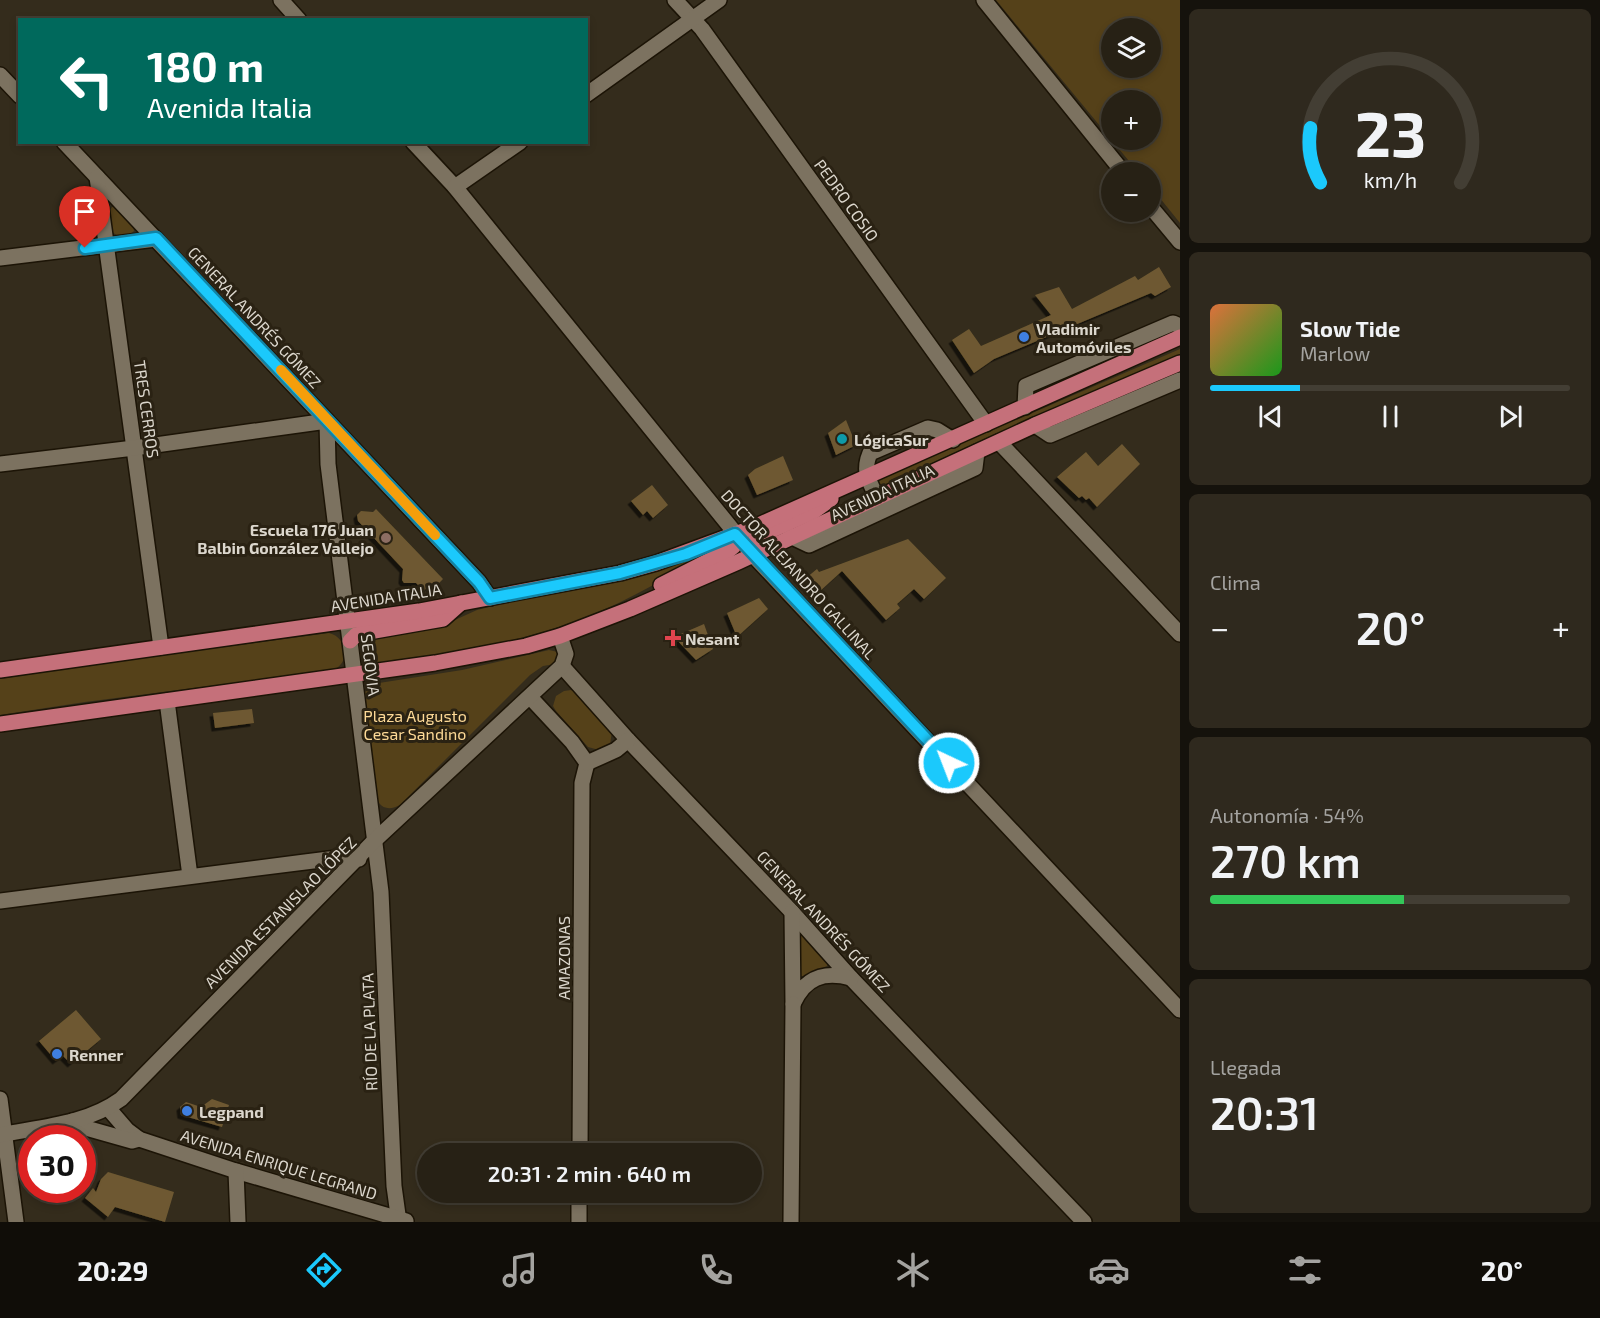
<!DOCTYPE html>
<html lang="es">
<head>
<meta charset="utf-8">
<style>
  :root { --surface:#272115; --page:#2f291e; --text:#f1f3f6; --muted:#a4a3a0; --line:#433e34; --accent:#1bc9fc }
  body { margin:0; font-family:"Exo 2",sans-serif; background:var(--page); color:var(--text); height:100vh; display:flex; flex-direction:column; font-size:22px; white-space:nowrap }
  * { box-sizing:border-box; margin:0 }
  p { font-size:20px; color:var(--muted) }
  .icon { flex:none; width:33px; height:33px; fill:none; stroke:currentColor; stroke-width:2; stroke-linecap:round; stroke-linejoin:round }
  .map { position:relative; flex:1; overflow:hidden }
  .details { display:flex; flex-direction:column; gap:9px; padding:9px; background:#15120c; width:420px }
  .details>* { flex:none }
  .banner { position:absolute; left:18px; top:18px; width:570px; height:126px; border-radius:0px; box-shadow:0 3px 9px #0003,0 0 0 2px var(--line); background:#00695c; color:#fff; overflow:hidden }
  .buttons { position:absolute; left:1101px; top:18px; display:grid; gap:12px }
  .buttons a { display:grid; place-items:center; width:60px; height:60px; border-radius:50%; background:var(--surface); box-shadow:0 3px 9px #0003,0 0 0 2px var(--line); font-size:30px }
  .speed { position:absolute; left:18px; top:1125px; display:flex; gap:12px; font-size:30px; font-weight:700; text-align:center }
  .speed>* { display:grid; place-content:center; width:78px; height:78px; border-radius:50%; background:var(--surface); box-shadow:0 3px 9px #0003,0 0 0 2px var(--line); line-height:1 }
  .speed .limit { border:9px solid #d22; background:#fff; color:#111 }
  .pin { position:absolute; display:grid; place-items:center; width:51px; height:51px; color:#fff; margin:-62px -26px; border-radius:50% 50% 50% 0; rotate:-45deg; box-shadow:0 0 6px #0007 }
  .pin .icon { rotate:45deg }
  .me { position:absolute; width:66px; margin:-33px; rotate:317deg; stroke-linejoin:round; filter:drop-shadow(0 0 4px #0008) }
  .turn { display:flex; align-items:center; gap:21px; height:126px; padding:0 30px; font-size:27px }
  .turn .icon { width:78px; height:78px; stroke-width:2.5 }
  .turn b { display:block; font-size:42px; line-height:51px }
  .big { font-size:45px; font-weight:600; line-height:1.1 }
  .details .tile { flex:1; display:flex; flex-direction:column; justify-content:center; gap:9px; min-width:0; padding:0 21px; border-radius:9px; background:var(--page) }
  .details .dial { align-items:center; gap:0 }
  .dial svg { height:156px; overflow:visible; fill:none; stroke:var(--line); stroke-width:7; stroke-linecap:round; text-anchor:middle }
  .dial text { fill:var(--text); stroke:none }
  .song { display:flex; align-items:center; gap:18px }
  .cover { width:72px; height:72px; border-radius:9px; background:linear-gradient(135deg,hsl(20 70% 55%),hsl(120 70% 35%)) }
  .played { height:6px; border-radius:3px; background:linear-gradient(90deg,var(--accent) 25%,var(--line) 25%) }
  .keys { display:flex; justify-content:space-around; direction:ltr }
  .heat { display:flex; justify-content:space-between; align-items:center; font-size:33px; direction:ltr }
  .charge { height:9px; border-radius:4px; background:linear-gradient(90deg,#34c759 54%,var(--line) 0) }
  .trip { position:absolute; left:417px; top:1143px; width:345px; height:60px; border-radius:30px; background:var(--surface); box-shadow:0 3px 9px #0003,0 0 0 2px var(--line); font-weight:600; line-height:60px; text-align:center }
  .tabs { display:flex; height:96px; justify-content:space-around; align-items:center; background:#100d08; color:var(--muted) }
  .tabs .icon { width:42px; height:42px }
  .tabs .active { color:var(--accent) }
  .tabs b { font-size:27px; color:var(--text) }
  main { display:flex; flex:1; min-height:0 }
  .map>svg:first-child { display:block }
</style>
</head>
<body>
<main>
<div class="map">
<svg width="1180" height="1222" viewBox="0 0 1180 1222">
  <defs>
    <filter id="shadow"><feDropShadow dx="-3.5" dy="3.5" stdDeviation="0" flood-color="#0009"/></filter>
  </defs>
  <rect width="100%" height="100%" fill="#342c1c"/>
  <g fill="#554119" fill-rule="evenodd">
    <path d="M 996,0 L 1180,0 L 1180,223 L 1151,187 L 1150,172 L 1138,172 ZM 1150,28 L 1150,68 L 1112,68 L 1112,28 ZM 1150,100 L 1150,140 L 1112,140 L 1112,100 Z"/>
    <polygon points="112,207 117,207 133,225 134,231 130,234 118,236 112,232 109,211"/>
    <polygon points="1180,349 1180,355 992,435 880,487 875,481"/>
    <path d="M 717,548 C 674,573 631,600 584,618 C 517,644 445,654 375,665 C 361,665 357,657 358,644 L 362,640 L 446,624 L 477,610 L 526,598 L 638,576 L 661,570 Z"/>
    <path d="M 329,633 C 347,637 351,663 333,670 L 85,702 L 0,715 L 0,679 L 83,666 Z"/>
    <path d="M 549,650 L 558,652 L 559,657 L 555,664 L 543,666 L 530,675 L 400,805 C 393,809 384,810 379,803 C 372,793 366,709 365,692 L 372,685 L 379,683 L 462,670 Z"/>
    <polygon points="571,690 576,692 612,731 610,745 599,750 588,747 556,711 553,706 556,696 564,691"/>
    <polygon points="800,936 804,936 828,962 827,966 804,976 799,976 798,938"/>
  </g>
  <g fill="#6e5931" filter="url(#shadow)">
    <polygon points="1159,267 1171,287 1155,296 1151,293 994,359 974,373 952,340 969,329 981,346 1051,315 1035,295 1059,287 1072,309 1135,276 1138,280"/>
    <polygon points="846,420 856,445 836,455 828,433"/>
    <polygon points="1122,444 1140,464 1097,507 1089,498 1086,500 1082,496 1079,498 1057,477 1086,452 1098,466"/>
    <polygon points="783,456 793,480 757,495 748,475 755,469"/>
    <polygon points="652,485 668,505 653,518 647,511 643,515 631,501"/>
    <polygon points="376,509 443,579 432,590 428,586 424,591 416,583 404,583 402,580 403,569 358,521 357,515 361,511 373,512"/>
    <polygon points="908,539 946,578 924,599 914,589 897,604 900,608 886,620 842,571 819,592 806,578 817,569 819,572"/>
    <polygon points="759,598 768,609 737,637 727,613"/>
    <polygon points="704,624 713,649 696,660 674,637"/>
    <polygon points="252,709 254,723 215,728 213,713"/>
    <polygon points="76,1010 101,1039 71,1064 63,1056 56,1061 39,1041"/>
    <polygon points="212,1099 229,1105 222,1127 181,1115 180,1107 186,1102 201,1107"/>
    <polygon points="108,1172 174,1192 165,1222 115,1207 108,1217 85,1198 93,1188 96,1192 101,1179"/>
  </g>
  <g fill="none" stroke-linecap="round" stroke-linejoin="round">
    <defs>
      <g id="minor">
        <polyline points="281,0 299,20"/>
        <polyline points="675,0 702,29 986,424"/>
        <polyline points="984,0 1123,172"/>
        <polyline points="0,75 20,96"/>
        <polyline points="586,95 719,0"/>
        <polyline points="64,142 479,582 490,598"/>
        <polyline points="413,142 455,187 753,555 1180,1010"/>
        <polyline points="97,177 161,647"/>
        <polyline points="455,187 520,142"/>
        <polyline points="1150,206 1180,242"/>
        <polyline points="0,258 156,239"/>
        <polyline points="1025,407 1026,386 1173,323 1180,326"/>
        <polyline points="1035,425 1050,435 1180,380"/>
        <polyline points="999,442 1180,634"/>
        <polyline points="0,464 134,448 327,421 328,464 381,892 394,1186 399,1222"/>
        <path d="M 878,499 C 869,481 862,472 870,453 L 928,428 L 937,430 L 953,440"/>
        <polyline points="790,536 809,545 975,468 977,452"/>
        <polyline points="562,666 628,740 792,912 851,978 1084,1222"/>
        <polyline points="530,697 572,742 587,763 582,783 580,1154"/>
        <polyline points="167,701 190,876"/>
        <polyline points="587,763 616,750 628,740"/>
        <polyline points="0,901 305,862 345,857 359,859"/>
        <path d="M 792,912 L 793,1004 C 805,977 824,971 851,978"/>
        <polyline points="0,1099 16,1222"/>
        <polyline points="108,1108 127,1130 139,1139 236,1171 406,1221"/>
        <polyline points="72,1121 86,1128 132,1141 139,1139"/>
        <path d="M 0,1135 C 41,1127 87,1124 121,1099 L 374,841 L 562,666 L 566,654 L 560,636"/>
        <polyline points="236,1171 238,1222"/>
        <polyline points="579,1222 579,1192"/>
        <polyline points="791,1222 793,1004"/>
      </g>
      <g id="major">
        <polyline points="753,555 754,542 759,536 813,512 831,499"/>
        <polyline points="661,585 728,551 734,546 735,534"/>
        <polyline points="350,641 356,635 363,633 443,619 461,603"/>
        <polyline points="0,670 419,611 620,573 656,563 754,527 1180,337"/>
        <polyline points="0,724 435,663 526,646 560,636 630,609 738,562 1035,425 1180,363"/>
      </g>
    </defs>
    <use href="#minor" stroke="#1c1406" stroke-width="18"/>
    <use href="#major" stroke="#1c1406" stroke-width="18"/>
    <use href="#minor" stroke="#7c7260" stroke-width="15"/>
    <use href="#major" stroke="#c5707a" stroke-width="15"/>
  </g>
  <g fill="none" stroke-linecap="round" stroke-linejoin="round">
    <defs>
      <polyline id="route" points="85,248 156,238 479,582 490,598 620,573 686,554 735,534 949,763"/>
    </defs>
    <use href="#route" stroke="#1283a4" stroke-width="15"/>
    <use href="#route" stroke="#1bc9fc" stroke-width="10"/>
    <polyline stroke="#f59e0b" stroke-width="10" points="281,370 435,535"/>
  </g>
  <g fill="#3f7fe0" stroke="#2a2213" stroke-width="2">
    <circle cx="1024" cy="337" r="6"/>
    <circle cx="57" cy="1054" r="6"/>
    <circle cx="187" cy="1111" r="6"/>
  </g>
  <circle fill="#0f9aa8" stroke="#2a2213" stroke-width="2" cx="842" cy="439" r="6"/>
  <circle fill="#8d6e63" stroke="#2a2213" stroke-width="2" cx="386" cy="538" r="6"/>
  <path fill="#e0444e" stroke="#2a2213" stroke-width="2" d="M670 629h6v6h6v6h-6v6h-6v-6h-6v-6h6z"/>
  <g text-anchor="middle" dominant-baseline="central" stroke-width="6" stroke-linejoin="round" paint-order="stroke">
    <g font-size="16" fill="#dcd7cd" stroke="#2a2213">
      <text transform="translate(847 200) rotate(54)">PEDRO COSIO</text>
      <text transform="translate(255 317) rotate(47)">GENERAL ANDRÉS GÓMEZ</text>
      <text transform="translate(147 409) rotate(82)">TRES CERROS</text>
      <text transform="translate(882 492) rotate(-25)">AVENIDA ITALIA</text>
      <text transform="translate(799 574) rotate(48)">DOCTOR ALEJANDRO GALLINAL</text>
      <text transform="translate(386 597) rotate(-9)">AVENIDA ITALIA</text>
      <text transform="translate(371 665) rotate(83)">SEGOVIA</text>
      <text transform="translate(280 912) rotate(-45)">AVENIDA ESTANISLAO LÓPEZ</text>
      <text transform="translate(824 921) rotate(47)">GENERAL ANDRÉS GÓMEZ</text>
      <text transform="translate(563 958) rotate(-90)">AMAZONAS</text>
      <text transform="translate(369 1032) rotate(-92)">RÍO DE LA PLATA</text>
      <text transform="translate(279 1164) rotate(17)">AVENIDA ENRIQUE LEGRAND</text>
    </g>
    <g font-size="16" font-weight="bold" fill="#dcd7cd" stroke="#2a2213" text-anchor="start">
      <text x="1036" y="328">Vladimir<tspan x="1036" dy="18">Automóviles</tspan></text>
      <text x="854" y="439">LógicaSur</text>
      <text x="374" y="529" text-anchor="end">Escuela 176 Juan<tspan x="374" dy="18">Balbin González Vallejo</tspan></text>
      <text x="685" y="638">Nesant</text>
      <text x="69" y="1054">Renner</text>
      <text x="199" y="1111">Legpand</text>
    </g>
    <g font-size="16" fill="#feda97" stroke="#2a2213">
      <text x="415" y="715">Plaza Augusto<tspan x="415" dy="18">Cesar Sandino</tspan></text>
    </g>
  </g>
</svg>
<div class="buttons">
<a><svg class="icon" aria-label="layers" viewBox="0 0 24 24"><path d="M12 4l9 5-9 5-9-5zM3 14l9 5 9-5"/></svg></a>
<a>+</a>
<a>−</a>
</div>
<div class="speed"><div class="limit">30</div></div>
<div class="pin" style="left:85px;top:248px;background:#d93025"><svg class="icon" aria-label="arrive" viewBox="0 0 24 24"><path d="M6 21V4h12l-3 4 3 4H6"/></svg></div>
<svg class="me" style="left:949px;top:763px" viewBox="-20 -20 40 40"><circle r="17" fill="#1bc9fc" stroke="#fff" stroke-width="3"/><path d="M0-11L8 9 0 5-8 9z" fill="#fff"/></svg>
<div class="trip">20:31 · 2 min · 640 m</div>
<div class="banner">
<div class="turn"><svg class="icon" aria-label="left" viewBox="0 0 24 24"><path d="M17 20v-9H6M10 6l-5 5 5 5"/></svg><div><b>180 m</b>Avenida Italia</div></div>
</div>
</div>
<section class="details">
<div class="tile dial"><svg viewBox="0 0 100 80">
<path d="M14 69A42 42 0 1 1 86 69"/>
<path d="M14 69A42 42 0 0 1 9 41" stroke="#1bc9fc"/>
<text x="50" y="56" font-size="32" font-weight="700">23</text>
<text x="50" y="72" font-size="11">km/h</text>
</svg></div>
<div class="tile">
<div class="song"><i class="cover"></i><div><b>Slow Tide</b><p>Marlow</p></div></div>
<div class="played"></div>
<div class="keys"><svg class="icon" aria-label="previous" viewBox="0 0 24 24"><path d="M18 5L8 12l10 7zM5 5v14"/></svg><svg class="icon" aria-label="pause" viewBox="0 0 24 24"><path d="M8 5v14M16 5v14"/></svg><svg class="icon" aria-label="next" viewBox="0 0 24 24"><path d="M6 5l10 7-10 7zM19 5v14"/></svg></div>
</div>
<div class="tile"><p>Clima</p>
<div class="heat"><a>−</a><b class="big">20°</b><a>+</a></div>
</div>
<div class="tile"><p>Autonomía · 54%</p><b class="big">270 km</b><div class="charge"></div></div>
<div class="tile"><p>Llegada</p><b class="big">20:31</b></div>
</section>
</main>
<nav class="tabs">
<b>20:29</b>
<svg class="icon active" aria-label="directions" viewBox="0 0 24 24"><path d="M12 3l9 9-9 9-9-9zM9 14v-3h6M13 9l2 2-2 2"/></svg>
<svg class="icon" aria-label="music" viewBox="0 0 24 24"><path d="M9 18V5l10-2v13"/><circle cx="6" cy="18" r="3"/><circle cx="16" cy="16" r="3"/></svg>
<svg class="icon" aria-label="phone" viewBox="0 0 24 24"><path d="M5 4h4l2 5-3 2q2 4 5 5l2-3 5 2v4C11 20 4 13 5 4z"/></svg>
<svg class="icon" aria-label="climate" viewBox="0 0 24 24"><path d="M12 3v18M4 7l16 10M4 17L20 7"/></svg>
<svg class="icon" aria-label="car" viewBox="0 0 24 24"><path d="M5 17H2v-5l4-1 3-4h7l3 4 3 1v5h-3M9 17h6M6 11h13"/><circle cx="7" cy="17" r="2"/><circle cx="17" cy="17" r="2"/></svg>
<svg class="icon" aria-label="filters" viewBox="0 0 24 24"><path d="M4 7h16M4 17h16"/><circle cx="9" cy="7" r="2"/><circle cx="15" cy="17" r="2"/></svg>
<b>20°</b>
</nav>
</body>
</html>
